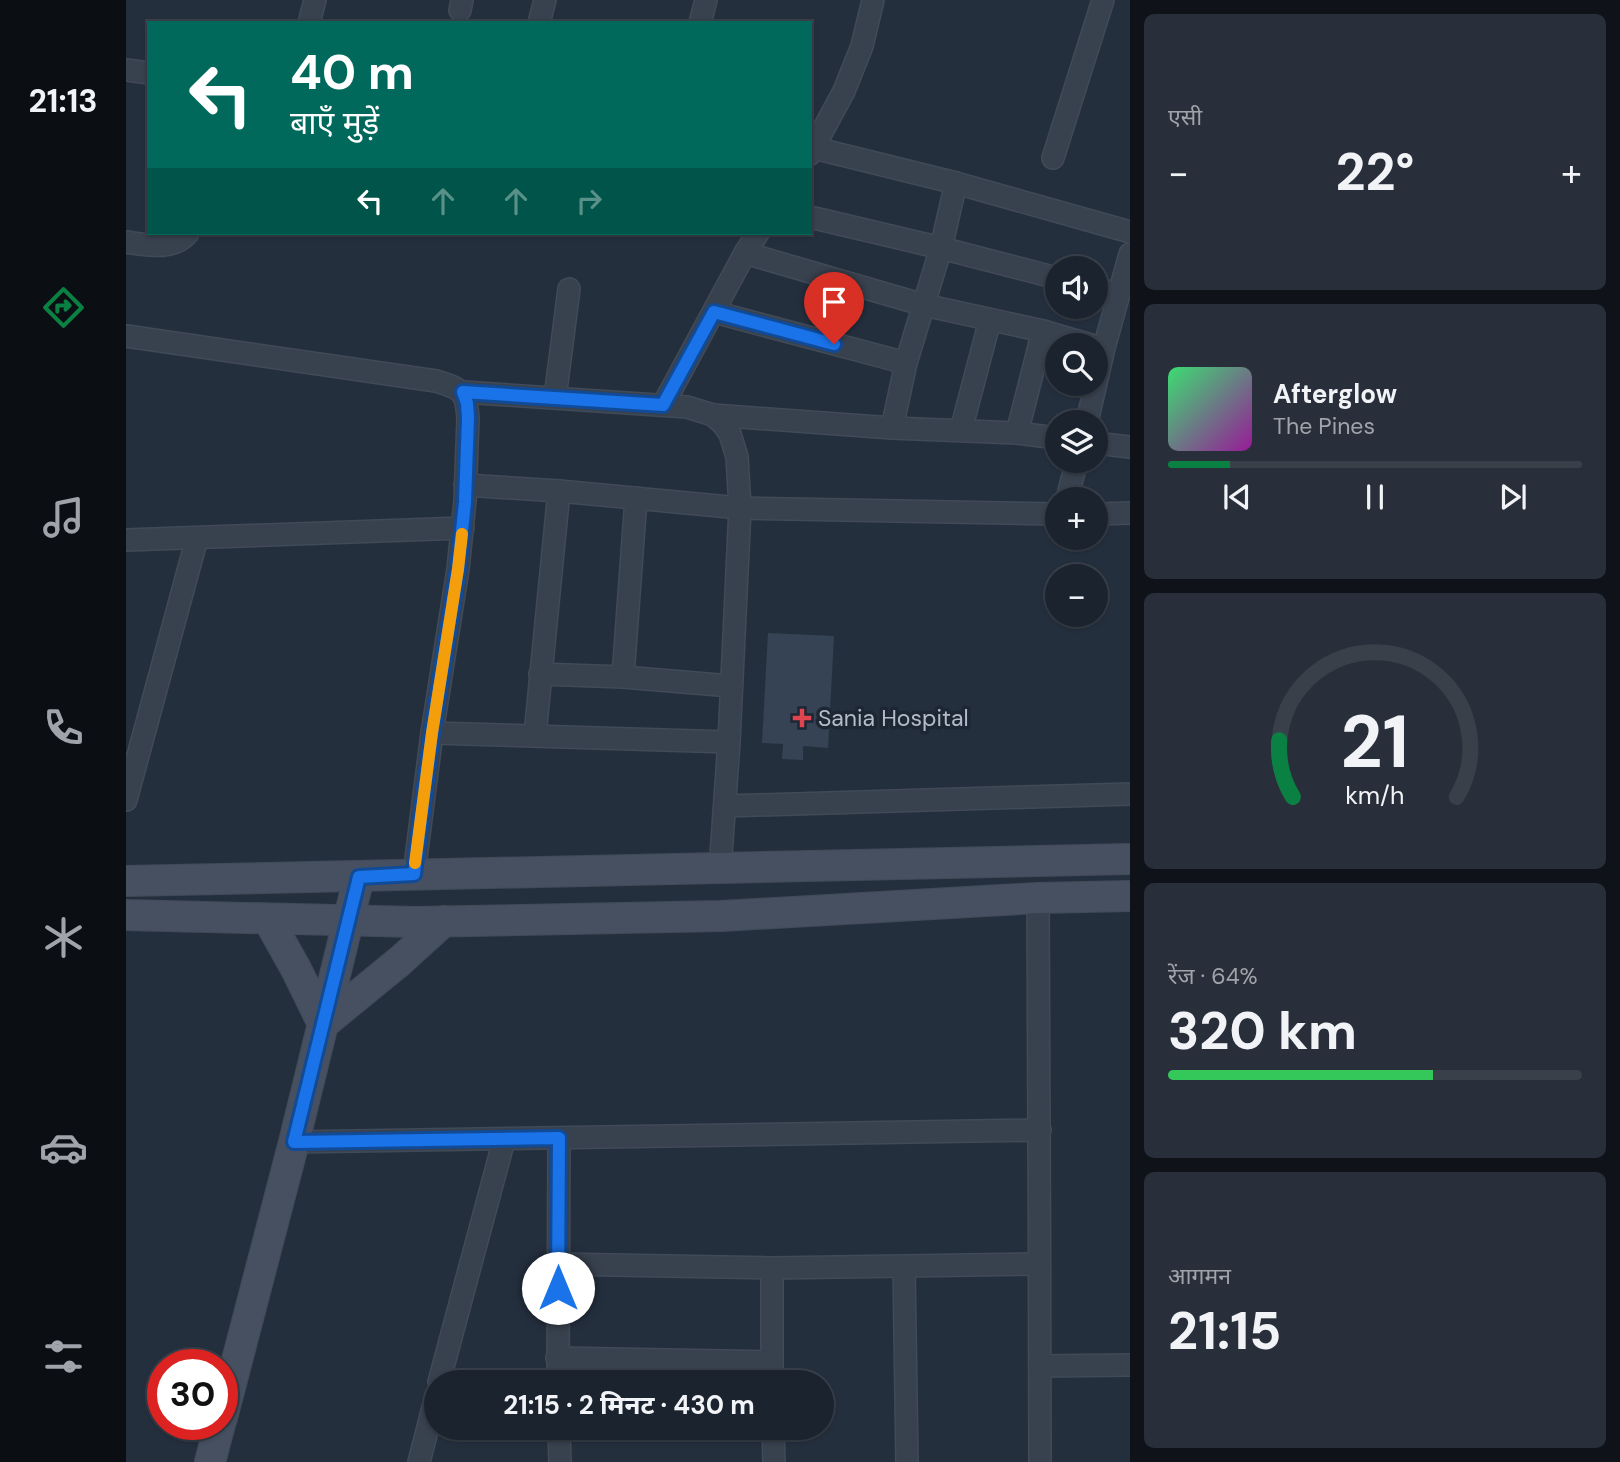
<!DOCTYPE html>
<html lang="hi">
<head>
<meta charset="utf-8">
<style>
  :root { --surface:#1b232e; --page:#282f3a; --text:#f1f3f6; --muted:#a0a4aa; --line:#39404a; --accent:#0b8043 }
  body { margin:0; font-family:"DM Sans","Noto Sans Devanagari",sans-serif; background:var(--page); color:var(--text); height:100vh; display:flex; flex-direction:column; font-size:26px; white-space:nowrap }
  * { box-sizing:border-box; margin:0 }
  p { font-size:23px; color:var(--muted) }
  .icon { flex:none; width:38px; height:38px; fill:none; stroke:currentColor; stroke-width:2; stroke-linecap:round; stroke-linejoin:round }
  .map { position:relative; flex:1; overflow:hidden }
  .details { display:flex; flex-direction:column; gap:14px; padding:14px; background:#0f1319; width:490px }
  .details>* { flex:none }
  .hud { position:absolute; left:21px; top:21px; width:665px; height:214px; border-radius:0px; box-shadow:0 2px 5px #0004,0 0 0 2px var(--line); background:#00695c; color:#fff; overflow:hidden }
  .controls { position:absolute; left:919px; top:256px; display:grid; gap:14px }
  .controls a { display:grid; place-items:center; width:63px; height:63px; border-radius:50%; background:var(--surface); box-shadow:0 2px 5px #0004,0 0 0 2px var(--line); font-size:35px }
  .speed { position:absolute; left:21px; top:1349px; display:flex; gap:14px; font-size:35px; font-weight:700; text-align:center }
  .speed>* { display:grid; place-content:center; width:91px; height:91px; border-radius:50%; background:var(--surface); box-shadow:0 2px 5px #0004,0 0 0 2px var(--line); line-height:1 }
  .speed .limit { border:10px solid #d22; background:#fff; color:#111 }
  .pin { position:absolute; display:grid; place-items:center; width:60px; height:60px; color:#fff; margin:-72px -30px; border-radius:50% 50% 50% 0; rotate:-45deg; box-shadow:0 0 7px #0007 }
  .pin .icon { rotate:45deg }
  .me { position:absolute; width:77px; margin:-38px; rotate:0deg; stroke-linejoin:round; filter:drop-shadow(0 0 5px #0008) }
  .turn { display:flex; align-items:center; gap:24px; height:147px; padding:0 28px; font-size:32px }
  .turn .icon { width:91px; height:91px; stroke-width:2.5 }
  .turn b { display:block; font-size:49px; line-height:60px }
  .lanes { display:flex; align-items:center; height:66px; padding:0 28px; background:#0003; justify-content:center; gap:35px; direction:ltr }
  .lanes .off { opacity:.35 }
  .big { font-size:52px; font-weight:700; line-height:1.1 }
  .details .tile { flex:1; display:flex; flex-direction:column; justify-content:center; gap:10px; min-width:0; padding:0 24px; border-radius:10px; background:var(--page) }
  .details .dial { align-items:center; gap:0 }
  .dial svg { height:182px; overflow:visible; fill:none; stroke:var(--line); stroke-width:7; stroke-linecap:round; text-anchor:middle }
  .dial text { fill:var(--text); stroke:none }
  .song { display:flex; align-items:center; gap:21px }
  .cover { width:84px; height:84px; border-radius:10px; background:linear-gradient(135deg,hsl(140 70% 55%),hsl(300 70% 35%)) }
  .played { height:7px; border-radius:4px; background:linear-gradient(90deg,var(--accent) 15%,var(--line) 15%) }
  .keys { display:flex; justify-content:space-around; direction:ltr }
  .heat { display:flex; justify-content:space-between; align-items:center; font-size:38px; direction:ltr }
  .charge { height:10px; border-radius:5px; background:linear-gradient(90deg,#34c759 64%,var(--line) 0) }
  .trip { position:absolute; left:298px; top:1370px; width:410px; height:70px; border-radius:35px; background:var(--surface); box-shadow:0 2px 5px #0004,0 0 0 2px var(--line); font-weight:700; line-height:70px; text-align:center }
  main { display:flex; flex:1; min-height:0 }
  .tab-bar { display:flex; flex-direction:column; width:126px; justify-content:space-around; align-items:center; background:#0b0e12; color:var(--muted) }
  .tab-bar .icon { width:49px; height:49px }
  .tab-bar .active { color:var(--accent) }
  .tab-bar b { font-size:32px; color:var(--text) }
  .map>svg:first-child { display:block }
</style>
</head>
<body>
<main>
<nav class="tab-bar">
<b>21:13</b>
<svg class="icon active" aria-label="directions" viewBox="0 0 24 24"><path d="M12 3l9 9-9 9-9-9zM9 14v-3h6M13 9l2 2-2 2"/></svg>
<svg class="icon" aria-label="music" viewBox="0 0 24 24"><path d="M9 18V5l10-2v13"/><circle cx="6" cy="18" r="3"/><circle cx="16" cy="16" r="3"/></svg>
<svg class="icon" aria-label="phone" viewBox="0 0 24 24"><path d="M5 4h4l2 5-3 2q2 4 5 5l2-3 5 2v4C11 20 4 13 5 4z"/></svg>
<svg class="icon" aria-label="climate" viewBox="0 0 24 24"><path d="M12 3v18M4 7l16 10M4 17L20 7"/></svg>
<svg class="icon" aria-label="car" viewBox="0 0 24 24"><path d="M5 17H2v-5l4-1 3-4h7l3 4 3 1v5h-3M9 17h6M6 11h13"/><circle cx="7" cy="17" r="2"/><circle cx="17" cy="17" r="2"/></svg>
<svg class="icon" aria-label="filters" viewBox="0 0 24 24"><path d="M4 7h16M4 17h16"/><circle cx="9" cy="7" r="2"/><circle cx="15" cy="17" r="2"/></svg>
</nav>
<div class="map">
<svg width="1004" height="1462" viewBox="0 0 1004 1462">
  <rect width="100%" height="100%" fill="#242f3e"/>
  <polygon fill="#364354" points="642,633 708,636 702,748 677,746 677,760 656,759 657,744 636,743"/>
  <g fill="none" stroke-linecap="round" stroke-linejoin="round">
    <defs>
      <g id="street">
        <polyline points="334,10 336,0"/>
        <polyline points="183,23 189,0"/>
        <polyline points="413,23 419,0"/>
        <polyline points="574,23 580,0"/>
        <polyline points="0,70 23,73"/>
        <polyline points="688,148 830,183 1004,232"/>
        <polyline points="684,154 718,91 736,46 747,0"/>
        <polyline points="927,158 977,0"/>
        <polyline points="684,217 815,248 931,278"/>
        <path d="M 0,242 C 21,245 47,251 62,233"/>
        <polyline points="619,253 798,305 917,331 965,345"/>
        <polyline points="970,288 993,294"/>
        <polyline points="588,312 780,363"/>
        <path d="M 0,336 L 310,381 C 336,389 340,391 342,418 L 339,501 L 332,569 L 306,733 L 288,874"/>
        <polyline points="337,392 561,407 587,415 597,424 604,434 611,457 614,508 603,742 594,869"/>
        <polyline points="429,398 443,289"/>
        <polyline points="537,405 619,253 632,233"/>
        <polyline points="587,415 766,428 891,433 931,438"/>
        <polyline points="961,422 978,348 1004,254"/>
        <polyline points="766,428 780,363 815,248 830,183"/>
        <polyline points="835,430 864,320"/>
        <polyline points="891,433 917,331"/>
        <polyline points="970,443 1004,447"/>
        <polyline points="339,485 433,491 614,508 931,514"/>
        <polyline points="941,499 951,460"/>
        <polyline points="970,514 1004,513"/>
        <polyline points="0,540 337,528"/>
        <polyline points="414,674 497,677 605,686"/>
        <polyline points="497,677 510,498"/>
        <polyline points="306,733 603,742"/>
        <polyline points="409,735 433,491"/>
        <polyline points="0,800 71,538"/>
        <polyline points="599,806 1004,794"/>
        <path d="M 912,898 C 914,1086 913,1274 914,1462"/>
        <polyline points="168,1142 914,1130"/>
        <polyline points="432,1264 646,1268 913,1264"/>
        <polyline points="778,1266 781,1462"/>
        <polyline points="646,1268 646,1382"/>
        <polyline points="431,1358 646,1362"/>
        <polyline points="914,1366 1004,1365"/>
        <polyline points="313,1382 378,1140"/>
        <polyline points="432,1382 433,1138"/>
        <polyline points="433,1428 434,1462"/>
        <polyline points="647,1428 648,1462"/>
        <polyline points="293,1462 310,1396"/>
      </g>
      <g id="secondary">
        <polyline points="0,881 1004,859"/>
        <polyline points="0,915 290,922 595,916 912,898 1004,896"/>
        <polyline points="142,919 170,969 197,1024 274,961 318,921"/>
        <polyline points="96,1418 168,1142 233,877"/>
        <polyline points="84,1462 94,1424"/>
      </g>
    </defs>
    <use href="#street" stroke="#414a57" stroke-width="24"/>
    <use href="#secondary" stroke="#414a57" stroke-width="32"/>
    <use href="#street" stroke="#38414e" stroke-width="21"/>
    <use href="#secondary" stroke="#465061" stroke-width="30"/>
  </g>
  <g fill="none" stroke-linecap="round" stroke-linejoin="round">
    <defs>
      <polyline id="route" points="432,1288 433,1138 168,1142 233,877 288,874 306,733 332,569 339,502 342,418 341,403 337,392 537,405 588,312 708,344"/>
    </defs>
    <use href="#route" stroke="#114b97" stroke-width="18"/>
    <use href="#route" stroke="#1a73e8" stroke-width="12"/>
    <polyline stroke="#f59e0b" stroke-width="12" points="289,863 306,733 332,569 336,534"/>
  </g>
  <path fill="#e0444e" stroke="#1d2633" stroke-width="2.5" d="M672.5 707.5h7v7h7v7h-7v7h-7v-7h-7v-7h7z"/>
  <g text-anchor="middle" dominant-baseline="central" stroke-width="7" stroke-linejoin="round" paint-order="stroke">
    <g font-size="23" fill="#b4bcc9" stroke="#1d2633" text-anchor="start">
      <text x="692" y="718">Sania Hospital</text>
    </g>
  </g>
</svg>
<div class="controls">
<a><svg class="icon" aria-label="sound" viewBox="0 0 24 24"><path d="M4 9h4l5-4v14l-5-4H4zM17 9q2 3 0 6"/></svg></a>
<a><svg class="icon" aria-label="search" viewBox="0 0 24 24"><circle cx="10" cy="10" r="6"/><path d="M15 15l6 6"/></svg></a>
<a><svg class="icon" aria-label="layers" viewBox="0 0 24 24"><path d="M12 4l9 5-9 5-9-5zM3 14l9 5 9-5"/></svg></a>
<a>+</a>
<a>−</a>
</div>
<div class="speed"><div class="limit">30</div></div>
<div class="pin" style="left:708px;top:344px;background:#d93025"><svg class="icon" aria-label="arrive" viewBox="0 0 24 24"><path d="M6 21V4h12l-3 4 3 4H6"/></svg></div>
<svg class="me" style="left:432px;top:1288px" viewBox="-20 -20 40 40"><circle r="19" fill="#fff"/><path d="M0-13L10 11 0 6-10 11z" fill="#1a73e8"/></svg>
<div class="trip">21:15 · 2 मिनट · 430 m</div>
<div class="hud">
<div class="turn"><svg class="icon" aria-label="left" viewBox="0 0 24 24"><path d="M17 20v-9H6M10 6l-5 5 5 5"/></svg><div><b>40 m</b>बाएँ मुड़ें</div></div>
<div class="lanes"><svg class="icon" aria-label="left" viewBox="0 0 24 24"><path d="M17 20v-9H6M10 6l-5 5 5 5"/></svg><svg class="icon off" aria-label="ahead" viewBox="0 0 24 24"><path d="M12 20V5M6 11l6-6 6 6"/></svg><svg class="icon off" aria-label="ahead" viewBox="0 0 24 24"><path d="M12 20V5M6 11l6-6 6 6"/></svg><svg class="icon off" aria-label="right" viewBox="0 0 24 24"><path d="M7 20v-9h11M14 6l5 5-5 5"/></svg></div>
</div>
</div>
<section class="details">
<div class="tile"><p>एसी</p>
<div class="heat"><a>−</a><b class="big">22°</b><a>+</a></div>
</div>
<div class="tile">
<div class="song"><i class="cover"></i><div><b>Afterglow</b><p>The Pines</p></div></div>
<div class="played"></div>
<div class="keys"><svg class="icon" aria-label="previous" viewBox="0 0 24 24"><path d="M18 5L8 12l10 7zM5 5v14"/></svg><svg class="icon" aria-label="pause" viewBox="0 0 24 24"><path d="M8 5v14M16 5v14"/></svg><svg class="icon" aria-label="next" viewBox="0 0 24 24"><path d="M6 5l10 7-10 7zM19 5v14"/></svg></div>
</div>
<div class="tile dial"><svg viewBox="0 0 100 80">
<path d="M14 69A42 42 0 1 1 86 69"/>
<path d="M14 69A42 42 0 0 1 8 44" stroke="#0b8043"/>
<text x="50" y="56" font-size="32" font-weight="700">21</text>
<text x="50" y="72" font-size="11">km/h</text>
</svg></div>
<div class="tile"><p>रेंज · 64%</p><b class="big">320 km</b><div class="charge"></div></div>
<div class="tile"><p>आगमन</p><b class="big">21:15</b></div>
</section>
</main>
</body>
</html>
